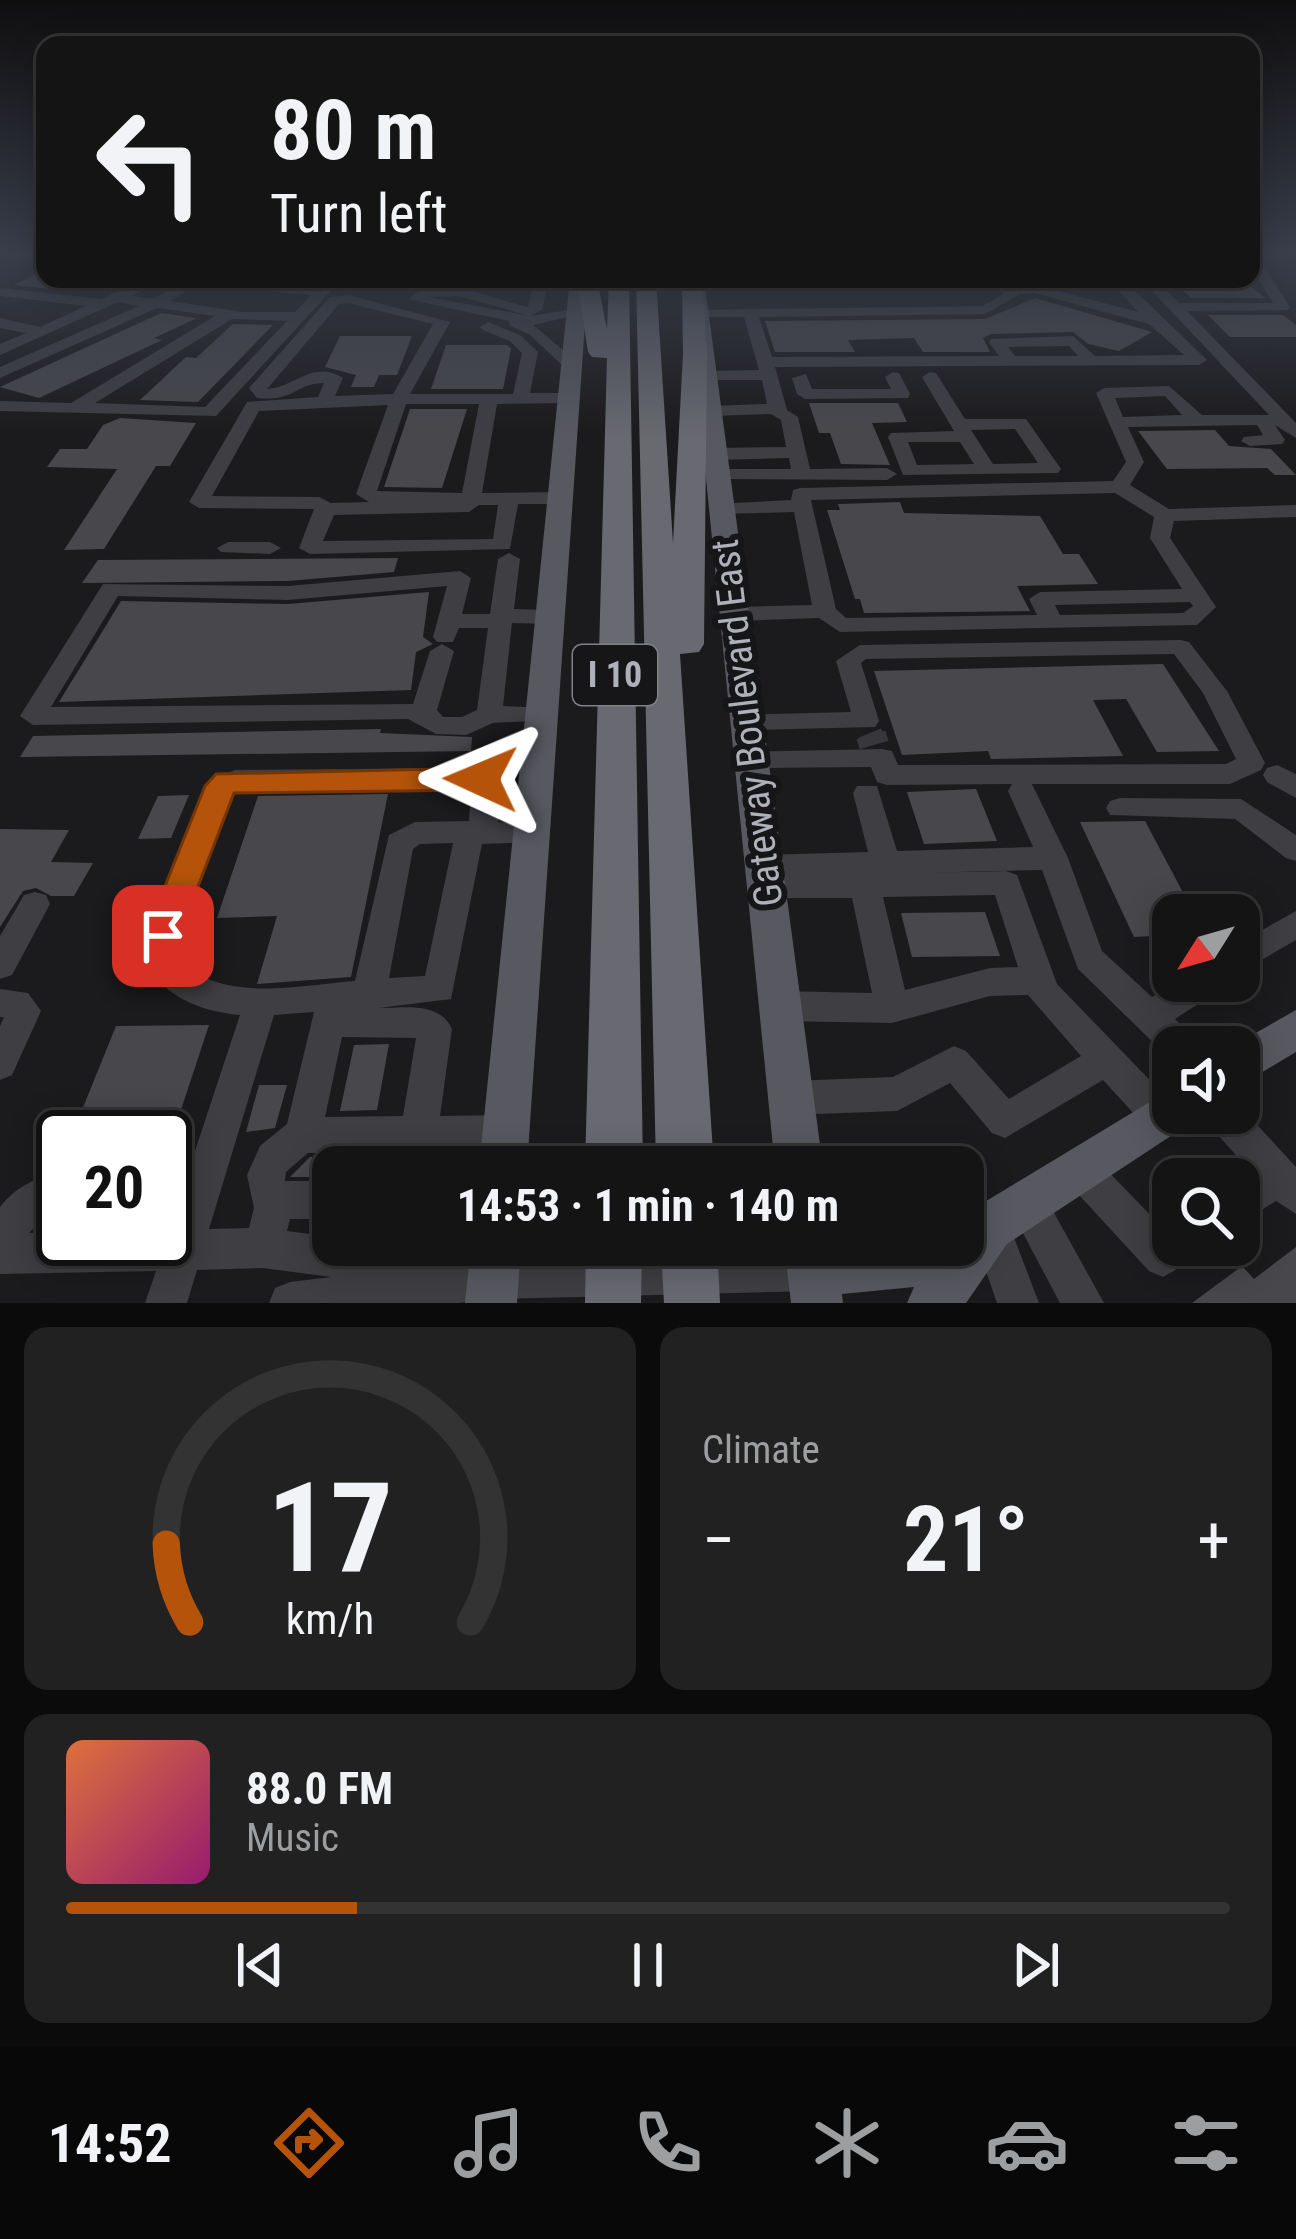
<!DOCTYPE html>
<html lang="en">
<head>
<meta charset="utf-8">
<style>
  :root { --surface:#141415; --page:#212122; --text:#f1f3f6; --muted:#9d9ea0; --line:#333334; --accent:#b45309 }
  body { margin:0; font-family:"Roboto Condensed",sans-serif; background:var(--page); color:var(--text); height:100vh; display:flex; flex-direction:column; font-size:45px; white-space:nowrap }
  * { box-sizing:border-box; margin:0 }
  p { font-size:39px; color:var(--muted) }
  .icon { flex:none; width:66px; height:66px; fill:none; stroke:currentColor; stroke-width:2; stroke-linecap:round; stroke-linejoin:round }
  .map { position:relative; height:1303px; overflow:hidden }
  .details { display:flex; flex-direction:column; gap:24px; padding:24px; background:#0b0b0c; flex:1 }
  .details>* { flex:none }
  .banner { position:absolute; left:36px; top:36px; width:1224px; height:252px; border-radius:24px; box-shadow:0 6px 30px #0003,0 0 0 3px var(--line); background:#141415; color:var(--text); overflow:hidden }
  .needle { width:78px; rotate:233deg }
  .fabs { position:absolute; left:1152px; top:894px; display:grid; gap:24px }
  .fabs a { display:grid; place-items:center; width:108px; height:108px; border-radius:24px; background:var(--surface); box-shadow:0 6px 30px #0003,0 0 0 3px var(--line); font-size:60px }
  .speed { position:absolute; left:36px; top:1110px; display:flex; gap:24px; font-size:60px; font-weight:700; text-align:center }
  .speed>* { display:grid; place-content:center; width:156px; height:156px; border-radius:50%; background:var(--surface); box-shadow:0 6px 30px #0003,0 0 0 3px var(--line); line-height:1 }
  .speed .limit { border:6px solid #111; border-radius:18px; background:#fff; color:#111 }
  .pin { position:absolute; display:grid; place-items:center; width:102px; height:102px; color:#fff; margin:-51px; border-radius:24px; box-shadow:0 6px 18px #0006 }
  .me { position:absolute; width:132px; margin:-66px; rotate:271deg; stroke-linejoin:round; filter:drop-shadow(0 0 9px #0008) }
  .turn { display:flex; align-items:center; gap:42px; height:252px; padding:0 36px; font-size:54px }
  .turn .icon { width:156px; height:156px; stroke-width:2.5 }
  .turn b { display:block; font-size:84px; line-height:102px }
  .big { font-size:90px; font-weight:700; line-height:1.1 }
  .details .card { flex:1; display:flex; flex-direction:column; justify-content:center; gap:18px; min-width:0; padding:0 42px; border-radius:24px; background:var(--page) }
  .details .dial { align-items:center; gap:0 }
  .dial svg { height:312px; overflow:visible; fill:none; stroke:var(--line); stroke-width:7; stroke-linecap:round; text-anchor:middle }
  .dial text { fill:var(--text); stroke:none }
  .song { display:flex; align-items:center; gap:36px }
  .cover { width:144px; height:144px; border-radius:18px; background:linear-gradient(135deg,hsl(20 70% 55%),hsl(320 70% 35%)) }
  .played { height:12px; border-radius:6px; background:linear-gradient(90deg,var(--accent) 25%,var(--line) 25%) }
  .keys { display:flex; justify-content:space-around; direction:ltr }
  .heat { display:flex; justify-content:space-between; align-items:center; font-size:66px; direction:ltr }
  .details .tiles { flex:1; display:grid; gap:24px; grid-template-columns:1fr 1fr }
  .card:last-child { grid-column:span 2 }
  .trip { position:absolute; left:312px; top:1146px; width:672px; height:120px; border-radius:24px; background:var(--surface); box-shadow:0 6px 30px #0003,0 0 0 3px var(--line); font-weight:700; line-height:120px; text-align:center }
  .dock { display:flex; height:192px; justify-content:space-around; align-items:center; background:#080808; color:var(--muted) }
  .dock .icon { width:84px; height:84px }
  .dock .selected { color:var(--accent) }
  .dock b { font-size:54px; color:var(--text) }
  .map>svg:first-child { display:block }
</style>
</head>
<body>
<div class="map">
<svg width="1296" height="1303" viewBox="0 0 1296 1303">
  <rect width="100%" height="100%" fill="#1b1a1c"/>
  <g fill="#48484c">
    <polygon points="45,270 45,279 94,279 72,291 14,285"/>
    <polygon points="1177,285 1249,285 1265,298 1191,298"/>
    <polygon points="1035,298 1152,332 1119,351 1088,344 1073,332 991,334 983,338 990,352 923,352 914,338 848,340 855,352 775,352 765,321 985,319"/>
    <polygon points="161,313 197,318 154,338 162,340 39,398 0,387"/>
    <polygon points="1208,315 1283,315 1296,325 1296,337 1230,337"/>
    <polygon points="233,324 273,325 198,402 140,400 186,357 196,358"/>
    <polygon points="340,336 412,336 397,375 379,375 374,387 351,387 356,375 325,367"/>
    <polygon points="446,345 507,345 511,349 503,389 431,389"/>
    <polygon points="809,403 898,403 907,422 872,423 890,465 841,464 830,433 819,433"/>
    <polygon points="410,409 467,409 442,488 384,487"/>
    <polygon points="120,418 196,423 170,466 156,466 104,549 64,550 117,469 47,467 60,449 87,449 103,425"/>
    <polygon points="1215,430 1229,446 1271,449 1296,475 1275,475 1267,468 1167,469 1138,431"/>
    <polygon points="900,502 904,513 1040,516 1063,554 1079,554 1098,584 1017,586 1030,611 864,613 860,599 855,599 827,510 840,510 838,504"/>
    <polygon points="398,558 394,572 288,581 82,583 98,560"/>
    <polygon points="429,592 423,637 433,644 416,652 411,690 59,702 121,601 288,604"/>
    <polygon points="1163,664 1219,751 1157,752 1126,699 1093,700 1123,756 991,759 988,751 902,755 874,671"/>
    <polygon points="381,729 380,733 472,737 471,751 20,757 33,736"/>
    <polygon points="976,789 997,841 924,844 907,792"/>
    <polygon points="388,794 351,977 257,984 277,916 217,918 258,796"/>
    <polygon points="189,795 171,838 138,839 158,796"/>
    <polygon points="1145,821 1195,915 1173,915 1173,935 1134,937 1080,822"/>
    <polygon points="0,829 69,830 51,862 93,863 74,896 51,896 36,888 23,891 0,927"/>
    <polygon points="985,912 1000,956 912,957 901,913"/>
    <polygon points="209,1025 172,1137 71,1137 116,1026"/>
    <polygon points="389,1044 377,1110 340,1111 354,1045"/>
    <polygon points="259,1085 287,1085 275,1128 246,1132"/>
    <polygon points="310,1157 392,1157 391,1167 333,1167 333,1177 290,1177"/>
    <polygon points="1296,1247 1296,1303 1192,1303 1242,1266 1254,1279"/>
  </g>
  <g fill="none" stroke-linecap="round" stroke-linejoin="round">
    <polyline stroke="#38383c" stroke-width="24" stroke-dasharray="24 12" stroke-linecap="butt" points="870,733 872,738"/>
    <polyline stroke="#38383c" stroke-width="30" stroke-dasharray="30 15" stroke-linecap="butt" points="871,735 874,745"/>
    <g fill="#3e3e43" fill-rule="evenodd">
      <polygon points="0,254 45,254 45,262 6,259"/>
      <path d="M 1251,254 L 1258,257 L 1290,307 L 1288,310 L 1187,311 L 1296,423 L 1296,438 L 1275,425 L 1285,440 L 1282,444 L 1250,446 L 1241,441 L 1244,437 L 1263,435 L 1257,425 L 1128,427 L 1144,462 L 1130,485 L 1169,509 L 1296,505 L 1296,517 L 1174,521 L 1170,538 L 1216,607 L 1197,625 L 840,632 L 819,618 L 734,621 L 723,614 L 734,607 L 812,605 L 794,512 L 722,514 L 712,508 L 715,504 L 791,500 L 793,490 L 800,488 L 1113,481 L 1126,462 L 1096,393 L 1104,388 L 1169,386 L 1202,415 L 1269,415 L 1141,279 L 1156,279 L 1179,303 L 1273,303 L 1251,268 ZM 1165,396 L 1182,415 L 1123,417 L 1115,398 ZM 1115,493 L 1154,517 L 1150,538 L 1182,589 L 1040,592 L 1029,599 L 1037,615 L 846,618 L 836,609 L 811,500 ZM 1190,602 L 1193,606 L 1183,613 L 1060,615 L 1055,605 Z"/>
      <path d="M 146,279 L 165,279 L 132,296 L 153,299 L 187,279 L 319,288 L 327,279 L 339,282 L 216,416 L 0,411 L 0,401 L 71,403 L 215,316 L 157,308 L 0,378 L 0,367 L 139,306 L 118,302 L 0,355 L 0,344 L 26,333 L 0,328 L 0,318 L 40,327 L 86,306 L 0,296 L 0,288 L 101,299 ZM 196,285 L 311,295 L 295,312 L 244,312 L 170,301 ZM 232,319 L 287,321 L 205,407 L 95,403 Z"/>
      <path d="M 535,279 L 549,279 L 542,310 L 530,316 L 459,296 L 429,297 L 530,316 L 581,308 L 581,314 L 533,325 L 576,361 L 576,367 L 564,367 L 529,334 L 510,326 L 509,321 L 408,299 C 441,269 491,300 528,307 Z"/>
      <path d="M 991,279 L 1006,279 L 1013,286 L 1035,285 L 1138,312 L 1108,279 L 1123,279 L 1207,360 L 1199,365 L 775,367 L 787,410 L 798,417 L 810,469 L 887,468 L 897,474 L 887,480 L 711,479 L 708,475 L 718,469 L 791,469 L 789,458 L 715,460 L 706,454 L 715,448 L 786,447 L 781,420 L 771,414 L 710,416 L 701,411 L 710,406 L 767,404 L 762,380 L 700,380 L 700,372 L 706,371 L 759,370 L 744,317 L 699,317 L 692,313 L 694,310 L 982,306 L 1004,294 ZM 1035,293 L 1149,324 L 1184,355 L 1095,356 L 1073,336 L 991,339 L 989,342 L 999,356 L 772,357 L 759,317 L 985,314 L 1020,294 ZM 1069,346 L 1078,356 L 1015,356 L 1008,347 Z"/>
      <path d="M 348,295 L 450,322 L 410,394 L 513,394 L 522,353 L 510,341 L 483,330 L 480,327 L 488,322 L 520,335 L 538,352 L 530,393 L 567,393 L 576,398 L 567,403 L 497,404 L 482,493 L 559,492 L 569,498 L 559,504 L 518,504 L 510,549 L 310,554 L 299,548 L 314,509 L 199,508 L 189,502 L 247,402 L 318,397 L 324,383 C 296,383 295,402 257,398 L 249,388 L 330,297 ZM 348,303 L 433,324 L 393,394 L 335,396 L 343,378 C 312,359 295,388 267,389 L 339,304 ZM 406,404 L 479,404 L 462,493 L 377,491 ZM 388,405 L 356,494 L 369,502 L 331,503 L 319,497 L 212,496 L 259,411 ZM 479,505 L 498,505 L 493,539 L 323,541 L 334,515 L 469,512 Z"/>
      <polygon points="893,372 899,373 910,394 908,398 805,399 797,394 792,378 806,374 812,389 891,389 885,377"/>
      <path d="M 930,372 L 936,373 L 965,419 L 1026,419 L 1061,469 L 1058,473 L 903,475 L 888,437 L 891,433 L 954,431 L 922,377 ZM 1015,429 L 1038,463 L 993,464 L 971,430 ZM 908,442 L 960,442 L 974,464 L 917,465 Z"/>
      <polygon points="228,542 270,542 281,548 270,554 221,552 217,548"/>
      <path d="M 509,553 L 520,559 L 514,609 L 549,610 L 561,617 L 549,624 L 512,623 L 503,706 L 550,708 L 554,714 L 550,720 L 493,723 L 466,735 L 436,734 L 408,719 L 33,725 L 20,716 L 103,584 L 288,586 L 460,571 L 471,578 L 462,614 L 490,614 L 498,559 ZM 447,586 L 433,637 L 437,642 L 453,642 L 459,628 L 488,628 L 477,710 L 462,717 L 443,717 L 437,710 L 454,651 L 442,644 L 430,651 L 413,704 L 51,707 L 118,596 L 288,600 Z"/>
      <path d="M 1181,640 L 1189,642 L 1227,691 L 1265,763 L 1261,770 L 1230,784 L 1032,784 L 1068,858 L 1102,951 L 1152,997 L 1178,981 L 1222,981 L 1218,991 L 1175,1019 L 1193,1036 L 1198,1047 L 1173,1047 L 1173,1060 L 1169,1058 L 1078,969 L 1042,870 L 917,873 L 1006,871 L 1017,875 L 1057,984 L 1173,1104 L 1173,1113 L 1179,1117 L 1174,1129 L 1161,1134 L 1148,1129 L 1103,1080 L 1005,1138 L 992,1133 L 950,1083 L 897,1111 L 790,1115 L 777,1110 L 772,1098 L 777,1086 L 790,1081 L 893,1077 L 954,1046 L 966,1051 L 1009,1099 L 1081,1056 L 1028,995 L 990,996 L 892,1023 L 780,1021 L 768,1016 L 763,1006 L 768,996 L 780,991 L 872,993 L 852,898 L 766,898 L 755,894 L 751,886 L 759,876 L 752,874 L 748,866 L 752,858 L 763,855 L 868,852 L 853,793 L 857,786 L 877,786 L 897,851 L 1033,847 L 1008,791 L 1012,784 L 887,785 L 877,782 L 871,767 L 751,768 L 741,766 L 738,759 L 741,752 L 882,749 L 892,751 L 898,765 L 1226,764 L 1236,759 L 1203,693 L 1174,654 L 866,659 L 861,663 L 879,721 L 875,727 L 746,730 L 733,721 L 737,715 L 851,712 L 836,661 L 860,645 ZM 995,895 L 1018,967 L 990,968 L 905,990 L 883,897 Z"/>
      <polygon points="1277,765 1296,774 1296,798 1267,782 1263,775 1267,768"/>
      <path d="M 475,768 C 505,777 498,795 498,822 L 541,826 L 545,834 L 541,842 L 482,844 L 451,999 L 379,1008 C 405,1008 439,1001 452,1029 L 440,1116 L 506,1115 L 519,1121 L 525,1133 L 519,1145 L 506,1151 L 435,1151 L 433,1167 L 395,1167 L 398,1152 L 308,1153 L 286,1172 L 285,1181 L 333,1181 L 333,1219 L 290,1219 L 287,1231 L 333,1237 L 333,1245 C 375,1245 434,1238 470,1260 L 813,1251 L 827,1257 L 833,1271 L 827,1285 L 813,1291 L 494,1299 L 458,1303 L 269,1303 L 275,1288 L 290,1282 L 331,1277 L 263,1268 L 197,1270 L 187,1303 L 145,1303 L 156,1271 L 0,1274 L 0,1207 C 16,1186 38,1177 63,1171 L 63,1209 L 45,1216 L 29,1233 L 63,1232 L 63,1239 L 165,1239 L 165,1230 L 169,1230 L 176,1210 L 165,1210 L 165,1172 L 188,1172 L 240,1015 C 199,1011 163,997 144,959 L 147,936 L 211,779 L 235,770 ZM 471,788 L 469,821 L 415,822 L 389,835 L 355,981 C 299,985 218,1005 177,956 L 179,936 L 233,792 ZM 453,843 L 425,976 L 389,978 L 413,849 L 420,844 ZM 314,1012 L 287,1124 L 260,1146 L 247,1175 L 254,1208 L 249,1228 L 209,1229 L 274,1015 ZM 342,1037 L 416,1038 L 403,1116 L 325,1117 Z"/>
      <polygon points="1120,798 1241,799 1296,835 1296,861 1286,858 1235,819 1110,815 1106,808 1110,801"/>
      <polygon points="35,892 46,895 50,904 12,975 0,979 0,936 24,895"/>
      <polygon points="1296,911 1296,940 1239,973 1239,943"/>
      <polygon points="0,989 28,993 41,1011 12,1075 0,1080 0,1026 4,1017 0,1017"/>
      <polygon points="1239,1105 1296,1167 1296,1214 1276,1201 1239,1224 1239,1181 1251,1172 1209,1125 1204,1113 1239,1113"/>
      <polygon points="1081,1151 1094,1157 1166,1231 1173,1228 1173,1245 1201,1245 1195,1259 1163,1277 1149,1271 1068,1183 1062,1170 1068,1157"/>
      <polygon points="1028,1185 1042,1191 1104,1303 1060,1303 1008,1205 1014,1191"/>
      <polygon points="991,1208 1005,1214 1039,1303 997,1303 971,1228 977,1214"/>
    </g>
    <g fill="#585960" fill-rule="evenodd">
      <polygon points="570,279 588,279 527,1167 479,1167"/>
      <polygon points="686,279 704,279 823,1167 775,1167"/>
      <polygon points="1296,1010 1296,1052 1239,1086 1239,1047 1231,1047"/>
      <polygon points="1173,1088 1173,1113 1194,1113 1189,1124 1007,1244 966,1303 907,1303 914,1287 842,1294 843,1303 791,1303 784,1245 963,1245 963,1215"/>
      <polygon points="471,1245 521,1245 517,1303 465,1303"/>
    </g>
    <g fill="#686971" fill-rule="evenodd">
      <polygon points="577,279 597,279 607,329 609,279 629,279 643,1167 585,1167 607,358 592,357 588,352"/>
      <polygon points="636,279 656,279 673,543 683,353 682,279 702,279 707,353 704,644 699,652 680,654 714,1167 656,1167"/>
    </g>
    <g stroke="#686971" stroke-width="56">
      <polyline points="689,1245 692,1303"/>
      <polyline points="613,1303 614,1245"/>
    </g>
  </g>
  <linearGradient id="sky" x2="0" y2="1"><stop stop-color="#0f0e0f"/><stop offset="0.58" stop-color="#393e4b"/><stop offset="1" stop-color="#393e4b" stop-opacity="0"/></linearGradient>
  <rect width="1296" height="437" fill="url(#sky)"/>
  <polygon fill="#b45309" stroke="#753606" stroke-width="3" points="481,768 492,771 497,779 492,787 481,790 234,793 175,946 163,951 150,946 145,936 205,786 216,774"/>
  <g text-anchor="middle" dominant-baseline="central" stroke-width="12" stroke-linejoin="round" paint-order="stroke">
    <rect fill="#161517" stroke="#808289" stroke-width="3" x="573" y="645" width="84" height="60" rx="9"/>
    <g font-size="36" font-weight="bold" fill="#aeb0ba">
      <text x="615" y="675">I 10</text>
    </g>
    <g font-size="39" fill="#aeb0ba" stroke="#161517">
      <text transform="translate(747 723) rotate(-97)">Gateway Boulevard East</text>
    </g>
  </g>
</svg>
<div class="fabs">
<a><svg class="needle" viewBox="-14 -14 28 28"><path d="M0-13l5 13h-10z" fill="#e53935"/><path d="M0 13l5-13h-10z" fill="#9d9ea0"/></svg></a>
<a><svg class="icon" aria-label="sound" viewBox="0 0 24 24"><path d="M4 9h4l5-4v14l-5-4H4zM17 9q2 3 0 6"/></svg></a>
<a><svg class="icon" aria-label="search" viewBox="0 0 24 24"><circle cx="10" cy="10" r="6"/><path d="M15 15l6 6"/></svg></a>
</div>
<div class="speed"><div class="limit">20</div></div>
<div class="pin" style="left:163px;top:936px;background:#d93025"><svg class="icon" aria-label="arrive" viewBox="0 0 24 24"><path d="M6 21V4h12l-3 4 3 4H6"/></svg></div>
<svg class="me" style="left:481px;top:779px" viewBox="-20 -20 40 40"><path d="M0-17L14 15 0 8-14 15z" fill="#b45309" stroke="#fff" stroke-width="4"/></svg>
<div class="trip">14:53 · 1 min · 140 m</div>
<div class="banner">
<div class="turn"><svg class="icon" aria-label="left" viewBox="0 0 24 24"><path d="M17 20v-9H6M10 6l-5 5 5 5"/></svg><div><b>80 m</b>Turn left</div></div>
</div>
</div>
<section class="details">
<div class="tiles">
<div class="card dial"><svg viewBox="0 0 100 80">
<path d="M14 69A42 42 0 1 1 86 69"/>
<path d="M14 69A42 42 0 0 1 8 49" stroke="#b45309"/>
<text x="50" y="56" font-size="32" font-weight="700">17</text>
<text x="50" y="72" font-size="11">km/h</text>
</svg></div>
<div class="card"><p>Climate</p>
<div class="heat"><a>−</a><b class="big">21°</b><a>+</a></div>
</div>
<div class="card">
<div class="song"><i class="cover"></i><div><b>88.0 FM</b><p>Music</p></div></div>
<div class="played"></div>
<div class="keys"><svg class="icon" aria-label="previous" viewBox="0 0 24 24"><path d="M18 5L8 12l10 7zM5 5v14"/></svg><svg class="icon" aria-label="pause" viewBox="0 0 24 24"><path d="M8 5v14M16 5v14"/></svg><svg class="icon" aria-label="next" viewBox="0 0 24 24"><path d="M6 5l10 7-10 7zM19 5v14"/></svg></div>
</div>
</div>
</section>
<nav class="dock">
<b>14:52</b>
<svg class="icon selected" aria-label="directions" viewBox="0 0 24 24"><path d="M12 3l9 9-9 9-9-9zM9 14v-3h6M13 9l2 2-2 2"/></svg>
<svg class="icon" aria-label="music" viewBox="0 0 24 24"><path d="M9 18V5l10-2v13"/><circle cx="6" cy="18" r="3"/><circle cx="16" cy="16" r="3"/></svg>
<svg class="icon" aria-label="phone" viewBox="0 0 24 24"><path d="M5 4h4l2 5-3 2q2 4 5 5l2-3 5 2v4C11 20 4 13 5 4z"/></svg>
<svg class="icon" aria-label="climate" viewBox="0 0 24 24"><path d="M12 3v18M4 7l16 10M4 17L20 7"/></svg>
<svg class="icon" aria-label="car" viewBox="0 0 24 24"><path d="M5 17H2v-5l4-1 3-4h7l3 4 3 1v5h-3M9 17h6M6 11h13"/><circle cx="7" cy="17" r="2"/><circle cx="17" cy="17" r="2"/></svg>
<svg class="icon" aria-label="filters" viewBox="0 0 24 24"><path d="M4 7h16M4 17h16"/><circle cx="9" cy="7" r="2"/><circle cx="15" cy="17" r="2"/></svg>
</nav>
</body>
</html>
